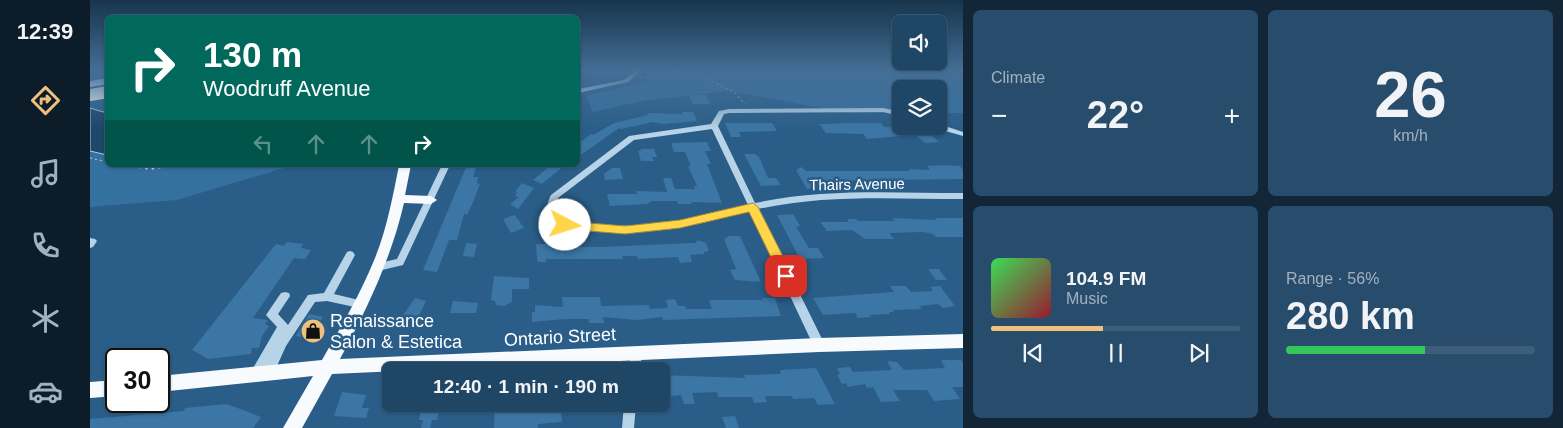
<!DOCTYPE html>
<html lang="en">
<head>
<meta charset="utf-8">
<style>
  :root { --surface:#204666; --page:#284d6c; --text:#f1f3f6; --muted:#a2b1bf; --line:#3d5e7a; --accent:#efc07e }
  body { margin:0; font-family:Helvetica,sans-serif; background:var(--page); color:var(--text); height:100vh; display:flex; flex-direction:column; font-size:19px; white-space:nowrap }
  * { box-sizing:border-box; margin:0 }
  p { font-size:16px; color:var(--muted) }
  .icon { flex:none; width:28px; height:28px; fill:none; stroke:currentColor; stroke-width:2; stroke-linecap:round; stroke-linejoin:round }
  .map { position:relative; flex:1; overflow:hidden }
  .details { display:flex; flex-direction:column; gap:10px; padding:10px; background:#122638; width:600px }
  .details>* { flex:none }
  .banner { position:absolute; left:15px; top:15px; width:475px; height:152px; border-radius:8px; box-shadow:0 1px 4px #0004,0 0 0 1px var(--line); background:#00695c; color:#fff; overflow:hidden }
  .tools { position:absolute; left:802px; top:15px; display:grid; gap:10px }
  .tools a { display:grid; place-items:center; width:55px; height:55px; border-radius:8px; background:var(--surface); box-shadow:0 1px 4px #0004,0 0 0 1px var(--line); font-size:25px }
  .speed { position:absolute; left:15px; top:348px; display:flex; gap:10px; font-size:25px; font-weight:700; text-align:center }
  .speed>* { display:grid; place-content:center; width:65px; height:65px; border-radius:50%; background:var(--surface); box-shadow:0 1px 4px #0004,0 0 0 1px var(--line); line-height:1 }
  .speed .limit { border:2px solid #111; border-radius:8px; background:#fff; color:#111 }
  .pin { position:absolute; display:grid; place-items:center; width:42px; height:42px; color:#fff; margin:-21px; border-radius:10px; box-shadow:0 2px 8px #0006 }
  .me { position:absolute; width:55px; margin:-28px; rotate:95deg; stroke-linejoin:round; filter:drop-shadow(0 0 4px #0008) }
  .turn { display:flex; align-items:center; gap:18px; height:105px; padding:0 15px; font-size:22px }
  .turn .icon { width:65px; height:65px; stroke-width:2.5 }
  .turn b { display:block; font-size:35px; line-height:42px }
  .lanes { display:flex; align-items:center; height:48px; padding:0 15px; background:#0003; justify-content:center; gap:25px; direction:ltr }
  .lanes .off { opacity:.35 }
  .big { font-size:38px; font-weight:700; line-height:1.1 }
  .details .card { flex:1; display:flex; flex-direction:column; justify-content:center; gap:8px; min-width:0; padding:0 18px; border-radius:8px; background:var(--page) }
  .details .dial { align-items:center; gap:0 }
  .dial b { font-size:65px; line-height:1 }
  .song { display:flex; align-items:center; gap:15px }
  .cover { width:60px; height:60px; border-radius:8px; background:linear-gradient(135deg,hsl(130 70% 55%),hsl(350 70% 35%)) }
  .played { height:5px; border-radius:2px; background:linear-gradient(90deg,var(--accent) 45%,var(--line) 45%) }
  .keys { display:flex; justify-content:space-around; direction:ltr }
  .heat { display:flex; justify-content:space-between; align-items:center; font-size:28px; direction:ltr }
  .charge { height:8px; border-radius:4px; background:linear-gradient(90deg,#34c759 56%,var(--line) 0) }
  .details .tiles { flex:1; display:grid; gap:10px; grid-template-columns:repeat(2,1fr) }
  .trip { position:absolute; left:292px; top:362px; width:288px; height:50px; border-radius:8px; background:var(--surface); box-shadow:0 1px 4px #0004,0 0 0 1px var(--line); font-weight:700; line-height:50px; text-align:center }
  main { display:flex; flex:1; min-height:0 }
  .tab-bar { display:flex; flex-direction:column; width:90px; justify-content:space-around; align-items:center; background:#0d1c29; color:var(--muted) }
  .tab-bar .icon { width:35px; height:35px }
  .tab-bar .on { color:var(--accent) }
  .tab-bar b { font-size:22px; color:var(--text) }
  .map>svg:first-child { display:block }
</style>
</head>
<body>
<main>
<nav class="tab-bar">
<b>12:39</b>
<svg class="icon on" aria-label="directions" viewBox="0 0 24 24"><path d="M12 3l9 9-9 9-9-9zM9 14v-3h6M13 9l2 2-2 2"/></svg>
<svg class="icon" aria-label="music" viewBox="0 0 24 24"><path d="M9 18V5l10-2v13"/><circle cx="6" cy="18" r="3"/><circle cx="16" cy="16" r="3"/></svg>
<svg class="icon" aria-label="phone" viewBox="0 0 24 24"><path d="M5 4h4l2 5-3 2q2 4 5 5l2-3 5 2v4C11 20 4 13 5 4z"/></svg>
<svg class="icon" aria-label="climate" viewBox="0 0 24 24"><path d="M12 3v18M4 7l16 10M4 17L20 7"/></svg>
<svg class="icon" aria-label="car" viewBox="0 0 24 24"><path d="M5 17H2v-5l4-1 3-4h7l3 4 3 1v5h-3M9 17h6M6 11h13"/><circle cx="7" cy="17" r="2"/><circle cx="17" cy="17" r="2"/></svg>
</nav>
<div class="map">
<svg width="873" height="428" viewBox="0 0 873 428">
  <rect width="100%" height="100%" fill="#2a5e88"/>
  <g fill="#35719f">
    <polygon points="562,70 873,70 873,113 849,113 849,89 811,89 811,113 758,113 640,91 557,100 503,112 496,96 553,82"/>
    <polygon points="0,151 17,155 18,165 204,165 87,200 0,207"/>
  </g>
  <polygon fill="#1e4769" stroke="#abcfe8" points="0,108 17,113 17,155 0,151"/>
  <g fill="#3b76a4">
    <polygon points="599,95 616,95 620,104 603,104"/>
    <polygon points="592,112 603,112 607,121 574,124 562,122 531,129 529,128 488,157 488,144 501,134 503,135 524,123 558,115 557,113 593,114"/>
    <polygon points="635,123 682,123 687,131 649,132 651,137 641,137"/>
    <polygon points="763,123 791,123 794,127 813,126 821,135 777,139 773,134 736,133 729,124"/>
    <polygon points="837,132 849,142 835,143 823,133"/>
    <polygon points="617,142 621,151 615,151 621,164 617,164 632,203 601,202 602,204 588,204 587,201 562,201 557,204 520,206 517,194 547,194 546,191 577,192 573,178 581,178 585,189 605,189 604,186 607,186 598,166 601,166 595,152 584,152 581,143"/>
    <polygon points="550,149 564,149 567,157 562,157 564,161 551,161 548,151 551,151"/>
    <polygon points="654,154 665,154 669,157 678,178 686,178 691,185 671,186"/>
    <polygon points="377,165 387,165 383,177 388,177 387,183 390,184 384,200 377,215 374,214 367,240 359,240 347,272 333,270"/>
    <polygon points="461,165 475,165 452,184 443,180"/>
    <polygon points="853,165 870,166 873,170 873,179 723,181 726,188 717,189 706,170 711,167 716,171 820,171 819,169 840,170 837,166"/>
    <polygon points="522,168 530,168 533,179 515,180 514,174"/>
    <polygon points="432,183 444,188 428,209 420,204 429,197 425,196 427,193 425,192"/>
    <polygon points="703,214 710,226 706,227 719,248 728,248 734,258 710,259 687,215"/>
    <polygon points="425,215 434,228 421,233 413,219"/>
    <polygon points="802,218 847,220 845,218 873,218 873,237 846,237 843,234 833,232 799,233 804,239 775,239 762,230 737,231 730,222 759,222 757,219 766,219 768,221 805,221"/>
    <polygon points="639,236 650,236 671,282 645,280 640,270 646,269 634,239"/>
    <polygon points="607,240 616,243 619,251 614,252 614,254 600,255 602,262 590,263 588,257 548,259 547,256 532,256 533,259 456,259 456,262 448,262 447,259 446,244 464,244 464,247 512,247 602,243 606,243"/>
    <polygon points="197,242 213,244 211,248 221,250 215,259 204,258 163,318 178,320 175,324 179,326 172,336 169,348 162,348 161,354 118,359 102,350 186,244 194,246"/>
    <polygon points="376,243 387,244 384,257 373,256"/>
    <polygon points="838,269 849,269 857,280 846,280"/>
    <polygon points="404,276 439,278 439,289 422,289 422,302 414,306 405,305 406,302 401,300"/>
    <polygon points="800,286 816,286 821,292 843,291 840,287 850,286 865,306 853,308 848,304 829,306 832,309 803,310 804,312 799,312 800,314 779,315 781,317 768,318 765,313 733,315 723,298 804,292"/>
    <polygon points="472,297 510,297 511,306 559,305 560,309 578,308 576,300 585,299 588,306 595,306 596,309 622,309 619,300 673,300 672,298 685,298 691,316 573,320 572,317 546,320 513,317 514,323 499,323 499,319 475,319 442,322 442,312 445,312 445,305 473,307"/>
    <polygon points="325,298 336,301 326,322 311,318"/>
    <polygon points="363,301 388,303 386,313 360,313"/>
    <polygon points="219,314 233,317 229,323 235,325 226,340 206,336"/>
    <polygon points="851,360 871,360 873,363 873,387 862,387 870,399 844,401 837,390 803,390 810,401 791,402 783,387 777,388 775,384 758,387 756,383 752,384 747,375 750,374 747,368 760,367 763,372 802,370 797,361 807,362 814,370 855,368"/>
    <polygon points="726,368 745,404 728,405 724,398 703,399 702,396 675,396 677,402 664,403 662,397 628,397 627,392 602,393 605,404 594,404 591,395 571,397 571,375 655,378 654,375 690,374 691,370"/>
    <polygon points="252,392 276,395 272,408 279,408 276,418 244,416"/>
    <polygon points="137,404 171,417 163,428 0,428 0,419 94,411 95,408"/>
    <polygon points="332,404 350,404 347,420 342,420 340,428 331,428 333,420 329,420"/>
    <polygon points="405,404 470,404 472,422 448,424 448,428 404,428"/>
    <polygon points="494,404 517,404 518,411 495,413"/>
    <polygon points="645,416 649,428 636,428 632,417"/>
  </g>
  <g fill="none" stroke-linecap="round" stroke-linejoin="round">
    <g stroke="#b6d3e8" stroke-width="1" stroke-dasharray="2 3" stroke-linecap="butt">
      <polyline points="600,70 645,93 655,104"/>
      <polyline points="550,78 595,70"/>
      <polyline points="0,158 18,162"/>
    </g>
    <polyline stroke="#b6d3e8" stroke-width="2" stroke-dasharray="2.5 4" stroke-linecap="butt" points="36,165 60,169 86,165"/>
    <g fill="#b6d3e8" fill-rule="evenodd">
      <polygon points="545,70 552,70 538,82 488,93 488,89 534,80"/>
      <path d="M 793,108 L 811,112 L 811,116 L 793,112 L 639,113 L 634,114 L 628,126 L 665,203 C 734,188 804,193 873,193 L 873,199 C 804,199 736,194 668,209 L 735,345 L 733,349 L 729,350 L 725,349 L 660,211 C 634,217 608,225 582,229 C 560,232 477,237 461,220 C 455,212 457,203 461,195 L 539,136 L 621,124 L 629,111 L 639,109 ZM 622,129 L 658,205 C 631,211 605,219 578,223 C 554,226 529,226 505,224 C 492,223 474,224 466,212 L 466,206 L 468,198 L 544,140 Z"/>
      <polygon points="849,124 873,132 873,136 845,128 845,126 849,126"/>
      <polygon points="352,165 360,165 313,265 288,271 285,270 283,267 285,264 307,259"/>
      <polygon points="0,238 5,239 7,241 3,247 0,248"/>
      <polygon points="260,251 263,252 265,255 244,294 273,301 274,304 273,307 269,308 237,301 225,302 196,346 182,377 178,378 174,377 172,374 170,378 166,379 162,378 160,374 162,370 187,327 176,315 191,293 195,292 199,293 200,296 188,314 198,325 218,295 234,293 257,252"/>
      <polygon points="546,349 550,350 552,354 550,371 538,371 542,350"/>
      <polygon points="534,404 546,404 544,428 532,428"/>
    </g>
    <g fill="#f8fbfe" fill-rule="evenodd">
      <path d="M 309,165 L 321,165 L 315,195 L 341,196 L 347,200 L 341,204 L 314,203 C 301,259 277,309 250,359 L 729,338 L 873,334 L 873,348 L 729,352 L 242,374 L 212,428 L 193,428 L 223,376 L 69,392 L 69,376 L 232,360 C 251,327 271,293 285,258 C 297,228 303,196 309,165 Z"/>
      <polygon points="26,380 26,396 0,398 0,382"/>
    </g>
    <polygon fill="#fff" fill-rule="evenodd" points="18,78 18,84 0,87 0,81"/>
    <polyline stroke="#fff" stroke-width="12" points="0,95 18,92"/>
  </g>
  <linearGradient id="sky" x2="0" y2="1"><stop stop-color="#17344b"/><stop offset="0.54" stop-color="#446e96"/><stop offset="1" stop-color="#446e96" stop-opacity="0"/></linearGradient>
  <rect width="873" height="130" fill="url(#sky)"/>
  <polygon fill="#ffd54a" stroke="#a68a30" points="663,203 668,207 703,276 701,280 692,280 659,212 590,228 535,234 475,229 469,225 475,221 535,226 590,220"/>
  <defs>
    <symbol id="shop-disc" viewBox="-11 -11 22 22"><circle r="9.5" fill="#efc07e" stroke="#2a5e88"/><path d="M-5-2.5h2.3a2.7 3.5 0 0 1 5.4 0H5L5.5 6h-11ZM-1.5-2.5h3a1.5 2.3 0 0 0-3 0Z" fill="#111"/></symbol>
  </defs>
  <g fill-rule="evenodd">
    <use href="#shop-disc" x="209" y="317" width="28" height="28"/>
  </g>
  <g text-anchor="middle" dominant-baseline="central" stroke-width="5" stroke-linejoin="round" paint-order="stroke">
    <g font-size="15" fill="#fff" stroke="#2a5e88">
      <text transform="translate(767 184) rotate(-1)">Thairs Avenue</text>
    </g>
    <g font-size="18" fill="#fff" stroke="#2a5e88" text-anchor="start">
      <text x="240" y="321">Renaissance<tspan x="240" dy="21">Salon &amp; Estetica</tspan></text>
    </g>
    <g font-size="18" fill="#fff" stroke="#2a5e88">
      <text transform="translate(470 337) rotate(-3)">Ontario Street</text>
    </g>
  </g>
</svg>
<div class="tools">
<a><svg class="icon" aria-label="sound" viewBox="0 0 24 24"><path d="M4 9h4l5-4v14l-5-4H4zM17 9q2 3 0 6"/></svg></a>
<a><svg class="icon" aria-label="layers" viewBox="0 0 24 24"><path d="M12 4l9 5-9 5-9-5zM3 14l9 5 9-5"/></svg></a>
</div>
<div class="speed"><div class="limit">30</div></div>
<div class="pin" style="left:696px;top:276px;background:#d93025"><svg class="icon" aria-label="arrive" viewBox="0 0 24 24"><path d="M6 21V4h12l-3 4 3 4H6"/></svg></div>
<svg class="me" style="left:475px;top:225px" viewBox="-20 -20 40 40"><circle r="19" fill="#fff"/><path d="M0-13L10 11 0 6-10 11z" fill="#ffd54a"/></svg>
<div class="trip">12:40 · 1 min · 190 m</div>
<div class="banner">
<div class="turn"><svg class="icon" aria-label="right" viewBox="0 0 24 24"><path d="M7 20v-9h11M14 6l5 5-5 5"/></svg><div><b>130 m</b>Woodruff Avenue</div></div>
<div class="lanes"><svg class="icon off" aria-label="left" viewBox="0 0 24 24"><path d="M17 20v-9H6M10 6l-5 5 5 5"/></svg><svg class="icon off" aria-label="ahead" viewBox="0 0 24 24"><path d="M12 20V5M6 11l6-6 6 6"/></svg><svg class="icon off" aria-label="ahead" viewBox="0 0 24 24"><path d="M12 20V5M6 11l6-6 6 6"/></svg><svg class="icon" aria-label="right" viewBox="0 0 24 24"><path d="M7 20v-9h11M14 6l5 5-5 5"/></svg></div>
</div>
</div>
<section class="details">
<div class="tiles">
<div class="card"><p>Climate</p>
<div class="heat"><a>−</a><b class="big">22°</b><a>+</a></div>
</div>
<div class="card dial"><b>26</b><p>km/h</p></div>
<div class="card">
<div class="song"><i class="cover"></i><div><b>104.9 FM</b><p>Music</p></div></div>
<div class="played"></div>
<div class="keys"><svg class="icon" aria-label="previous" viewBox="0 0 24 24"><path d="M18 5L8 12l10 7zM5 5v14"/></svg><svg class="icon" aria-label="pause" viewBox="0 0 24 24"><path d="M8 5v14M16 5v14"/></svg><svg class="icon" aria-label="next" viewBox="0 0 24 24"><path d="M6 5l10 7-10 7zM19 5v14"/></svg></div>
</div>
<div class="card"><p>Range · 56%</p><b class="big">280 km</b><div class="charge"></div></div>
</div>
</section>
</main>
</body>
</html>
